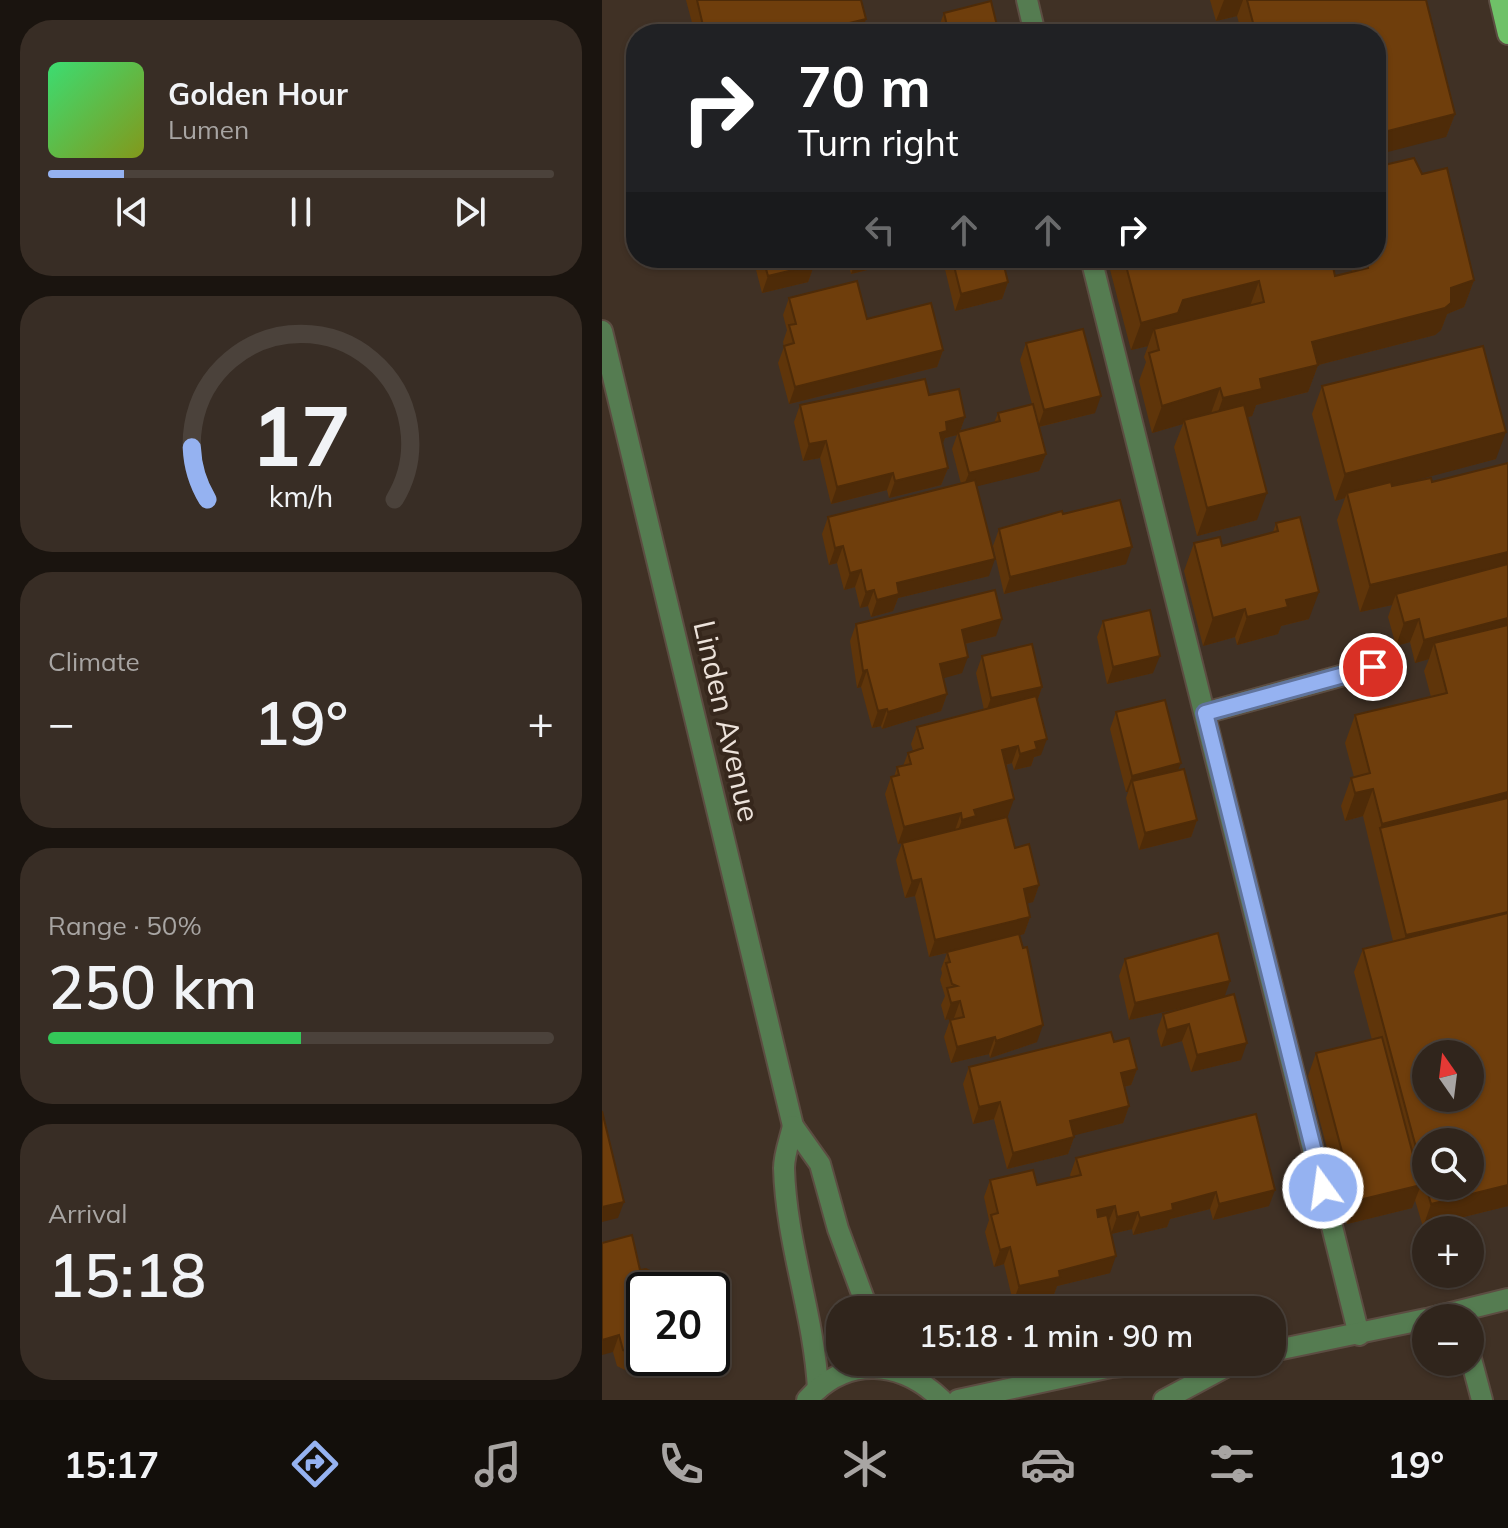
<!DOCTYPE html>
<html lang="en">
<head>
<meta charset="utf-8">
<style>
  :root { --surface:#30251c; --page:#382d25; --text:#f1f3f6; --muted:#a8a5a3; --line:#4b423b; --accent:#95b2f1 }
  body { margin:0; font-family:Mulish,sans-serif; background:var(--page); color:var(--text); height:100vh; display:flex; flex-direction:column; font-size:30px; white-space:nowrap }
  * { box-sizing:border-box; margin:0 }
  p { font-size:26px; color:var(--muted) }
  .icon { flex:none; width:44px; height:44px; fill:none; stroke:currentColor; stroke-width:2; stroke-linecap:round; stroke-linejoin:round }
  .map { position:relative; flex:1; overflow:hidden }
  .sheet { display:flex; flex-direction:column; gap:20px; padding:20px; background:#1a140f; width:602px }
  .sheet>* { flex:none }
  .top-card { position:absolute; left:24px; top:24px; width:760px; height:244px; border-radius:32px; box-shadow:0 2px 6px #0004,0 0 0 2px var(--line); background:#202124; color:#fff; overflow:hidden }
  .needle { width:52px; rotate:346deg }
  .fabs { position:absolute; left:810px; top:1040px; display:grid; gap:16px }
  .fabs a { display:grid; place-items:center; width:72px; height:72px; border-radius:50%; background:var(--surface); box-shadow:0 2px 6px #0004,0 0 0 2px var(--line); font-size:40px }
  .speed { position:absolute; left:24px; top:1272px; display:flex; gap:16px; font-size:40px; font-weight:700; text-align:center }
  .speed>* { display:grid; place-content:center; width:104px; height:104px; border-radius:50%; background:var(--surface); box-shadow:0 2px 6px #0004,0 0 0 2px var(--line); line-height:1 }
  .speed .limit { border:4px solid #111; border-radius:12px; background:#fff; color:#111 }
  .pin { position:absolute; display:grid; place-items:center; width:68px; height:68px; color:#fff; margin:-34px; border:4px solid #fff; border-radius:50%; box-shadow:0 2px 8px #0007 }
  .me { position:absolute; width:88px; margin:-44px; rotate:346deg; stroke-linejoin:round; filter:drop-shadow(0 0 6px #0008) }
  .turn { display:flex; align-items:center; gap:28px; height:168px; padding:0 40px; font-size:36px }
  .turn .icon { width:104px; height:104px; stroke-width:2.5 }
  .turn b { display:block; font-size:56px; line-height:68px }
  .lanes { display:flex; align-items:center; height:76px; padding:0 40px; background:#0003; justify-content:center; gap:40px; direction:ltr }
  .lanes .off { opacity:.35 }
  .big { font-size:60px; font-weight:600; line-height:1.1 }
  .sheet .card { flex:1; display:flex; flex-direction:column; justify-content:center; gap:12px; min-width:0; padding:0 28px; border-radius:32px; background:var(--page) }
  .sheet .dial { align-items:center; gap:0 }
  .dial svg { height:208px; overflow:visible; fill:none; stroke:var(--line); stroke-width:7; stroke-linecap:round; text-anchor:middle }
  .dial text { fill:var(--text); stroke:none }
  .song { display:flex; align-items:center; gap:24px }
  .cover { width:96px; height:96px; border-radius:12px; background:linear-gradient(135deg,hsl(140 70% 55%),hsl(70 70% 35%)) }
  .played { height:8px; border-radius:4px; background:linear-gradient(90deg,var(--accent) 15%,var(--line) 15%) }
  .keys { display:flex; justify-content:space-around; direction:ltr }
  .heat { display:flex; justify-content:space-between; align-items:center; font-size:44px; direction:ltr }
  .charge { height:12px; border-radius:6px; background:linear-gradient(90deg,#34c759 50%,var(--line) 0) }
  .trip { position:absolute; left:224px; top:1296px; width:460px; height:80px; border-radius:32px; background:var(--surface); box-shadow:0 2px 6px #0004,0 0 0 2px var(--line); font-weight:600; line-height:80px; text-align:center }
  .tab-bar { display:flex; height:128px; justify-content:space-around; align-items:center; background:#130f0b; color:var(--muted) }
  .tab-bar .icon { width:56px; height:56px }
  .tab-bar .selected { color:var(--accent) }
  .tab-bar b { font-size:36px; color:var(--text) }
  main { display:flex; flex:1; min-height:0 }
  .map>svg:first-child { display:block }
</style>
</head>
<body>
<main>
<section class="sheet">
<div class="card">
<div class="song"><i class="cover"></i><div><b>Golden Hour</b><p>Lumen</p></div></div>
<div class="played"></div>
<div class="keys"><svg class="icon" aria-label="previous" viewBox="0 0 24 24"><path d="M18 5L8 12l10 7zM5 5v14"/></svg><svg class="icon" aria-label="pause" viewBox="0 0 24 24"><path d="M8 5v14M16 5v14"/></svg><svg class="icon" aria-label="next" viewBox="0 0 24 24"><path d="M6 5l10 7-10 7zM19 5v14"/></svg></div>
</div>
<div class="card dial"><svg viewBox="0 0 100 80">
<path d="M14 69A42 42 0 1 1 86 69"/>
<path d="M14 69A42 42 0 0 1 8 49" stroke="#95b2f1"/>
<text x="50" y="56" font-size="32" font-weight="700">17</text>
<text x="50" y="72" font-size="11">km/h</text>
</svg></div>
<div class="card"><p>Climate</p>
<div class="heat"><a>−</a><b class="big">19°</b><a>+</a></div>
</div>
<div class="card"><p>Range · 50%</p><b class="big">250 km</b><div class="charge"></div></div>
<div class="card"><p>Arrival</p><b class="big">15:18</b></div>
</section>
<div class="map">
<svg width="906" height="1400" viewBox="0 0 906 1400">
  <rect width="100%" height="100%" fill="#403125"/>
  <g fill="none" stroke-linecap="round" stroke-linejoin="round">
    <defs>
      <g id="minor">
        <polyline points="425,0 433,34"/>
        <polyline points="489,258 757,1335"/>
        <polyline points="0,331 191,1126"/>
        <polyline points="603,713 771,667"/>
        <polyline points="829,1318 906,1299"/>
        <polyline points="670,1351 824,1319"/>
        <polyline points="868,1355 880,1400"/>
        <path d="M 216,1389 C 212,1314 184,1243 182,1168 C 182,1155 188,1139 191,1126 L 218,1164 L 236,1229 L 266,1310"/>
        <path d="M 205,1400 C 245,1355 299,1360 340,1400"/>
        <polyline points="356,1400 509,1367 572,1362"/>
        <polyline points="562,1400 633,1362"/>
      </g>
      <polyline id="major" points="898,0 906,34"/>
    </defs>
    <use href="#minor" stroke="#5c4d42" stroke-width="24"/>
    <use href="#major" stroke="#5c4d42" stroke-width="24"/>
    <use href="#minor" stroke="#557c51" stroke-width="20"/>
    <use href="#major" stroke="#6fc168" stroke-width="20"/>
  </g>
  <g fill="#5f350a" fill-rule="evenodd">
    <polygon points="84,0 259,0 264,19 258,34 93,34"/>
    <polygon points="608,0 824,0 853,114 844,137 774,34 640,34 635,16 614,21"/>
    <polygon points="342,13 397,34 337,34 336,29"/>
    <polygon points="151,258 292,258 289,264 249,274 246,262 225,268 222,258 211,261 212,265 206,282 160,293"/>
    <polygon points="344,258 400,258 406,282 400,299 353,311 342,265"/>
    <path d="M 505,258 L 774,258 L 872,280 L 862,307 L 845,314 L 839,330 L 833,335 L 716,365 L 706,392 L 654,405 L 650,416 L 646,417 L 655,520 L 595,536 L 572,447 L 581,424 L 550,433 L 537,381 L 544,362 L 542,357 L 546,346 L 529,350 ZM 748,260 L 750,272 L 733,276 L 730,265 Z"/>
    <polygon points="187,298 265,319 341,350 335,367 187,404 176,363 182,347 181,342 185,330 181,315"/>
    <polygon points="424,343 493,413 437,427 444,454 437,471 375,486 387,576 296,598 291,611 269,617 266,606 258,608 253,587 242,590 235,563 227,565 220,534 226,517 359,484 350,449 355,435 343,438 340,445 346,468 339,485 287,498 285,490 229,504 218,458 201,461 192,422 198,405 327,395 363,417 358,431 392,423 396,413 430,404 418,360"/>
    <polygon points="720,386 894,459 790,486 830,482 906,463 906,1206 821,1227 813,1200 810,1208 745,1224 706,1076 714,1053 770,1040 752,972 761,949 791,941 761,816 743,821 739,806 749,778 752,777 743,743 753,715 829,697 822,671 827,659 813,663 808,642 794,646 786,617 790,605 758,612 735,520 743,498 733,501 710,414"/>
    <polygon points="461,514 524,564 402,594 391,546 397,529"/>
    <polygon points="674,523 707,619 679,626 676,634 635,645 633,637 601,646 582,571 592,543 620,546 671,532"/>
    <polygon points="501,621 551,673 505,684 495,637"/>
    <polygon points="254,624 394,636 363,644 360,673 341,678 345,694 339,711 280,729 279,726 270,728 259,687 255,688 248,641"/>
    <polygon points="380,656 440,687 435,701 439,755 432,757 429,766 412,770 410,763 404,765 406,816 371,825 413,848 437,885 431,902 425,903 428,917 422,934 417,935 435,1042 388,1058 387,1054 349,1063 342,1037 348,1020 352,1019 352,1018 343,1020 339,1005 343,996 338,980 340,973 339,969 345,953 327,957 313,896 303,898 294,860 300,843 296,844 283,794 289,777 292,777 295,767 301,766 306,753 311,751 309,744 315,727 382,710 374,673"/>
    <polygon points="514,712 576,770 595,820 589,837 537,850 524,798 526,792 524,792 508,729"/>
    <polygon points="523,959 628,981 622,996 639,1060 589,1072 580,1041 559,1047 555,1031 561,1014 596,1004 527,1020 517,976"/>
    <polygon points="512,1042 535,1069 529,1085 522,1087 527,1106 521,1123 472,1135 472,1137 466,1154 405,1169 392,1119 371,1124 361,1084 367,1067"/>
    <polygon points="474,1158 667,1206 611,1220 608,1209 568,1219 565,1227 531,1235 530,1229 509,1234 508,1273 455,1286 452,1294 411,1302 402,1264 392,1267 383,1232 387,1220 382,1197 388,1180 435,1185 469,1177 468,1175"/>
    <polygon points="0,1243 47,1368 27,1372 15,1366 11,1352"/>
  </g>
  <g fill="#4e2b08">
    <polygon points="622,0 641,0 635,16 614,21"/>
    <polygon points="264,19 258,34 209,34 210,32"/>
    <polygon points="853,114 844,137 774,155 774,134"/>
    <polygon points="228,258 247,258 246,262 225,268"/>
    <polygon points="255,258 292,258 289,264 249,274"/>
    <polygon points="718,258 748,258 748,260 714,269"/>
    <polygon points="212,265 206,282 160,293 166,276"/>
    <polygon points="872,280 862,307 845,314 839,330 833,335 716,365 706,392 654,405 650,416 611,426 621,398 658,379 710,342"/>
    <polygon points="657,281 647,309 552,329 546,346 529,350 539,323 581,300"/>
    <polygon points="406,282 400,299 353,311 359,294"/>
    <polygon points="341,350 335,367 187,404 193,387"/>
    <polygon points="618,388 608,416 582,420 581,424 550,433 560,406"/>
    <polygon points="499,396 493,413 436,427 442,410"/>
    <polygon points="363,417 357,434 356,432 355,435 343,438 339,448 338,433 344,422"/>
    <polygon points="904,432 894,459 747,498 745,493 743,498 733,501 743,474"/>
    <polygon points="224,441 218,458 201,461 207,444"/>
    <polygon points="444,454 437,471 360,490 367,473"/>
    <polygon points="346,468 339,485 287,498 293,481"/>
    <polygon points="291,473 285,490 229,504 235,487"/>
    <polygon points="665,493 655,520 595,536 605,508"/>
    <polygon points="241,546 235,563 227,565 233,548"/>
    <polygon points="530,547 524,564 402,594 408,577"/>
    <polygon points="906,552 906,577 794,594 790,605 758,612 768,585"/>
    <polygon points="393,559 387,576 296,598 291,611 269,617 275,600 295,583"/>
    <polygon points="259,570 253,587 242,590 248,573"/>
    <polygon points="272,590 266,606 258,608 264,592"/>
    <polygon points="717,592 707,619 679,626 676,634 635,645 645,617 684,600"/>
    <polygon points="643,609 633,637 601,646 611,618"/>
    <polygon points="906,618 906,638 832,643 827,659 813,663 822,640"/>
    <polygon points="400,619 394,636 354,646 360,630"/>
    <polygon points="817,619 808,642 794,646 802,623"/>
    <polygon points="558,656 551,673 505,684 511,667"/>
    <polygon points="366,657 360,673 332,681 338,664"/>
    <polygon points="265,670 259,687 255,688 261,671"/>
    <polygon points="440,687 434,704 383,715 389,698"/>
    <polygon points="345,694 339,711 280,729 286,712"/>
    <polygon points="285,709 279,726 270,728 276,711"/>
    <polygon points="445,739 439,755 432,757 429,766 412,770 418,754 433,742"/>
    <polygon points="416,746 410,763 394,767 400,750"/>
    <polygon points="579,763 572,780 530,781 526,792 524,792 530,776"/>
    <polygon points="771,789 761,816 743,821 753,793"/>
    <polygon points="906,792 906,817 778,828 780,824"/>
    <polygon points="412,799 406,816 370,826 354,836 360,820 372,810"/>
    <polygon points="359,813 353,830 296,844 302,827"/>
    <polygon points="595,820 589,837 537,850 543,833"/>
    <polygon points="319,879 313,896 303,898 310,881"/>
    <polygon points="437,885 431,902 415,906 422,889"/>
    <polygon points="906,912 795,958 804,935"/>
    <polygon points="428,917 422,934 327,957 333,940"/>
    <polygon points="628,981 622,998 527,1020 533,1003"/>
    <polygon points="358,1001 352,1018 343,1020 349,1003"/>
    <polygon points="587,1024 580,1041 559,1047 565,1030"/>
    <polygon points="441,1025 435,1042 388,1058 394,1041"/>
    <polygon points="393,1037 387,1054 349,1063 355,1047"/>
    <polygon points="645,1043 639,1060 589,1072 595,1055"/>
    <polygon points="535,1069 529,1085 513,1089 519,1073"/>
    <polygon points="398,1102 392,1119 371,1124 377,1107"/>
    <polygon points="527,1106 521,1123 462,1138 468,1121"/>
    <polygon points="472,1137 466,1154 405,1169 411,1153"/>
    <polygon points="819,1185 810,1208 745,1224 753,1201"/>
    <polygon points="906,1185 906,1206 821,1227 829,1204"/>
    <polygon points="673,1190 667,1206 611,1220 617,1204"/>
    <polygon points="614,1192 608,1209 568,1219 565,1227 531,1235 538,1218 570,1204"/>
    <polygon points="22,1202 16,1218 0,1222 0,1207"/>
    <polygon points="513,1206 506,1223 489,1227 495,1210"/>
    <polygon points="536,1212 530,1229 509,1234 515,1217"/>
    <polygon points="408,1247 402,1264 392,1267 398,1250"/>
    <polygon points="514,1256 508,1273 455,1286 452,1294 411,1302 417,1286 457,1271"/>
    <polygon points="17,1335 11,1352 0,1355 0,1340"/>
    <polygon points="42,1353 42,1358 53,1358 47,1368 27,1372 33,1355"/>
  </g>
  <g fill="#6f3e0c" stroke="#4e2b08" stroke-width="2" fill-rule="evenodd">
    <polygon points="95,0 259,0 264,19 210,32 210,34 103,34"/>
    <polygon points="645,0 824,0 853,114 774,134 774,34 654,34"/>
    <polygon points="389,1 397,34 347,34 342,13"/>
    <polygon points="812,158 820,174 845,168 872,280 849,288 849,303 843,308 710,342 716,365 658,379 660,389 621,398 618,388 560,406 547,353 557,350 552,329 662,302 657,281 581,300 576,313 539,323 522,258 729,258 733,276 766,268 764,258 774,258 774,167"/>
    <polygon points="161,258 210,258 212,265 166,276"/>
    <polygon points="350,258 400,258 406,282 359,294"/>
    <polygon points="255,281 265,319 329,303 341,350 193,387 182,346 192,343 187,325 194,324 187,298"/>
    <polygon points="481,329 499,396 442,410 424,343"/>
    <polygon points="881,346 904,432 743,474 720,386"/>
    <polygon points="323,379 327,395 357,389 363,417 344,422 345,431 338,433 346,468 293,481 291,473 235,487 224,441 207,444 198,405"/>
    <polygon points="431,404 444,454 367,473 356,432 398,421 396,413"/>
    <polygon points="642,405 665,493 605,508 582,420"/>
    <polygon points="906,463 906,552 768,585 745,493 789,482 790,486 829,478 830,482"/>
    <polygon points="373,480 393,559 295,583 297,594 275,600 272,590 264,592 259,570 248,573 241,546 233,548 226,517"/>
    <polygon points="518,500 530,547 408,577 397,529 460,511 461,514"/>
    <polygon points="698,517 717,592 684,600 686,607 645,617 643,609 611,618 592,543 618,537 620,546 676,531 674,523"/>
    <polygon points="906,564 906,618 822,640 817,619 802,623 794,594"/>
    <polygon points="393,590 400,619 360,630 366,657 338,664 345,694 286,712 285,709 276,711 265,670 261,671 254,624"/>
    <polygon points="548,610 558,656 511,667 501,621"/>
    <polygon points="906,625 906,792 780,824 771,789 753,793 749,778 768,773 753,715 845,693 832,643"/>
    <polygon points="430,644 440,687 389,698 380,656"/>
    <polygon points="434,696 445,739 433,742 435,749 418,754 416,746 400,750 412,799 372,810 374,816 360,820 359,813 302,827 289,777 297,775 295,767 309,764 306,753 321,748 315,727"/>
    <polygon points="563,700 579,763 530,776 514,712"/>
    <polygon points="582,769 595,820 543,833 530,781"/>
    <polygon points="906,798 906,912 804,935 778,828"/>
    <polygon points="405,817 413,848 427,844 437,885 422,889 428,917 333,940 319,879 310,881 300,843"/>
    <path d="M 906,913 L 906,1185 L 829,1204 L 824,1186 L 868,1186 L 868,1142 L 824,1142 L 824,1185 L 761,949 ZM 824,1054 L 868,1054 L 868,1098 L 824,1098 Z"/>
    <polygon points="616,933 628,981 533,1003 523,959"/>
    <polygon points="417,934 421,948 425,947 441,1025 394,1041 393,1037 355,1047 348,1020 362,1017 358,1001 349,1003 345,988 355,986 350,984 344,963 348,962 345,952"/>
    <polygon points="632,994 645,1043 595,1055 587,1024 565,1030 561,1014"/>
    <polygon points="509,1032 512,1042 527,1038 535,1069 519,1073 527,1106 468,1121 472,1137 411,1153 398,1102 377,1107 367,1067"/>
    <polygon points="780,1037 819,1185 753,1201 714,1053"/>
    <polygon points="0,1111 22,1202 0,1207"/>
    <polygon points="654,1114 673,1190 617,1204 614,1192 570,1204 571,1210 538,1218 536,1212 515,1217 513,1206 495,1210 496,1217 505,1215 514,1256 457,1271 458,1277 417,1286 408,1247 398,1250 389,1215 396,1213 388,1180 431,1170 435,1185 479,1175 474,1158"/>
    <polygon points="30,1235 38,1270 44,1269 57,1276 58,1282 69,1279 72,1290 42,1290 42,1353 33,1355 21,1350 17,1335 0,1340 0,1243"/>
  </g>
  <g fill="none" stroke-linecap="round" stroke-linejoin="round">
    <defs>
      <polyline id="route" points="721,1188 603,713 771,667"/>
    </defs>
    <use href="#route" stroke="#61749d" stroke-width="20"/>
    <use href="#route" stroke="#95b2f1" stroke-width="14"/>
  </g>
  <g text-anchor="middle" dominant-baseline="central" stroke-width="8" stroke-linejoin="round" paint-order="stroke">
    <g font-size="30" fill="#ece2da" stroke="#36271c">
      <text transform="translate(125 721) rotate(77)">Linden Avenue</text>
    </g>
  </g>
</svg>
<div class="fabs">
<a><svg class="needle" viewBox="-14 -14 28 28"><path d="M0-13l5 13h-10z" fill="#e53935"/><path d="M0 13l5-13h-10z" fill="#a8a5a3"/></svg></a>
<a><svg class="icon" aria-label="search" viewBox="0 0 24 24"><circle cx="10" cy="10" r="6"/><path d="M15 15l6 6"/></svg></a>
<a>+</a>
<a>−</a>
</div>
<div class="speed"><div class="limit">20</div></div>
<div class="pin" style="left:771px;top:667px;background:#d93025"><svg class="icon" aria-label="arrive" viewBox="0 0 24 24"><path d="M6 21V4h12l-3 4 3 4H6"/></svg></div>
<svg class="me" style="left:721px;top:1188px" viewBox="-20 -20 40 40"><circle r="17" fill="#95b2f1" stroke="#fff" stroke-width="3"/><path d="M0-11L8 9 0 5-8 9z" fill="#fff"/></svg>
<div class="trip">15:18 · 1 min · 90 m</div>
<div class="top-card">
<div class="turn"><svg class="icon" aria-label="right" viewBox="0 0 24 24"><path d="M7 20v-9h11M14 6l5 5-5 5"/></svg><div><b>70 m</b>Turn right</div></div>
<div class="lanes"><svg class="icon off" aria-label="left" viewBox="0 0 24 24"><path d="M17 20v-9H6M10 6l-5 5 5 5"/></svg><svg class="icon off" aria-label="ahead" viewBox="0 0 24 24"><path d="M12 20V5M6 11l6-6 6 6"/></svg><svg class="icon off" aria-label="ahead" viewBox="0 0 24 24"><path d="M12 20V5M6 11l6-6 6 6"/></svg><svg class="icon" aria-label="right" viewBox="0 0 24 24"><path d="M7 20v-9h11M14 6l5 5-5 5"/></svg></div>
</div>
</div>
</main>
<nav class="tab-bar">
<b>15:17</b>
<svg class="icon selected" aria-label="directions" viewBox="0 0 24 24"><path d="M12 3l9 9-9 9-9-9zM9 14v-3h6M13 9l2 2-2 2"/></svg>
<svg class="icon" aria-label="music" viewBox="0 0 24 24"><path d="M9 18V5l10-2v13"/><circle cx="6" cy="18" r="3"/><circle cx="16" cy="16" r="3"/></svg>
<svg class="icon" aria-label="phone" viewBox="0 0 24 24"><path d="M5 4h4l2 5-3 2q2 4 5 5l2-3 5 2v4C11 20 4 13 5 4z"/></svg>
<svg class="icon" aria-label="climate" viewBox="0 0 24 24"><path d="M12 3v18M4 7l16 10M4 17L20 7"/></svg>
<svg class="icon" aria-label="car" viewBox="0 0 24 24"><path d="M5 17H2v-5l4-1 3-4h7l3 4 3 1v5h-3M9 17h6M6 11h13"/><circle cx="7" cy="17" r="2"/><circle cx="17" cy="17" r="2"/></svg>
<svg class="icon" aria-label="filters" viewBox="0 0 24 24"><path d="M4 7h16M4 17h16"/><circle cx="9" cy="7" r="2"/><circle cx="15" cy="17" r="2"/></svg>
<b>19°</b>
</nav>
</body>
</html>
